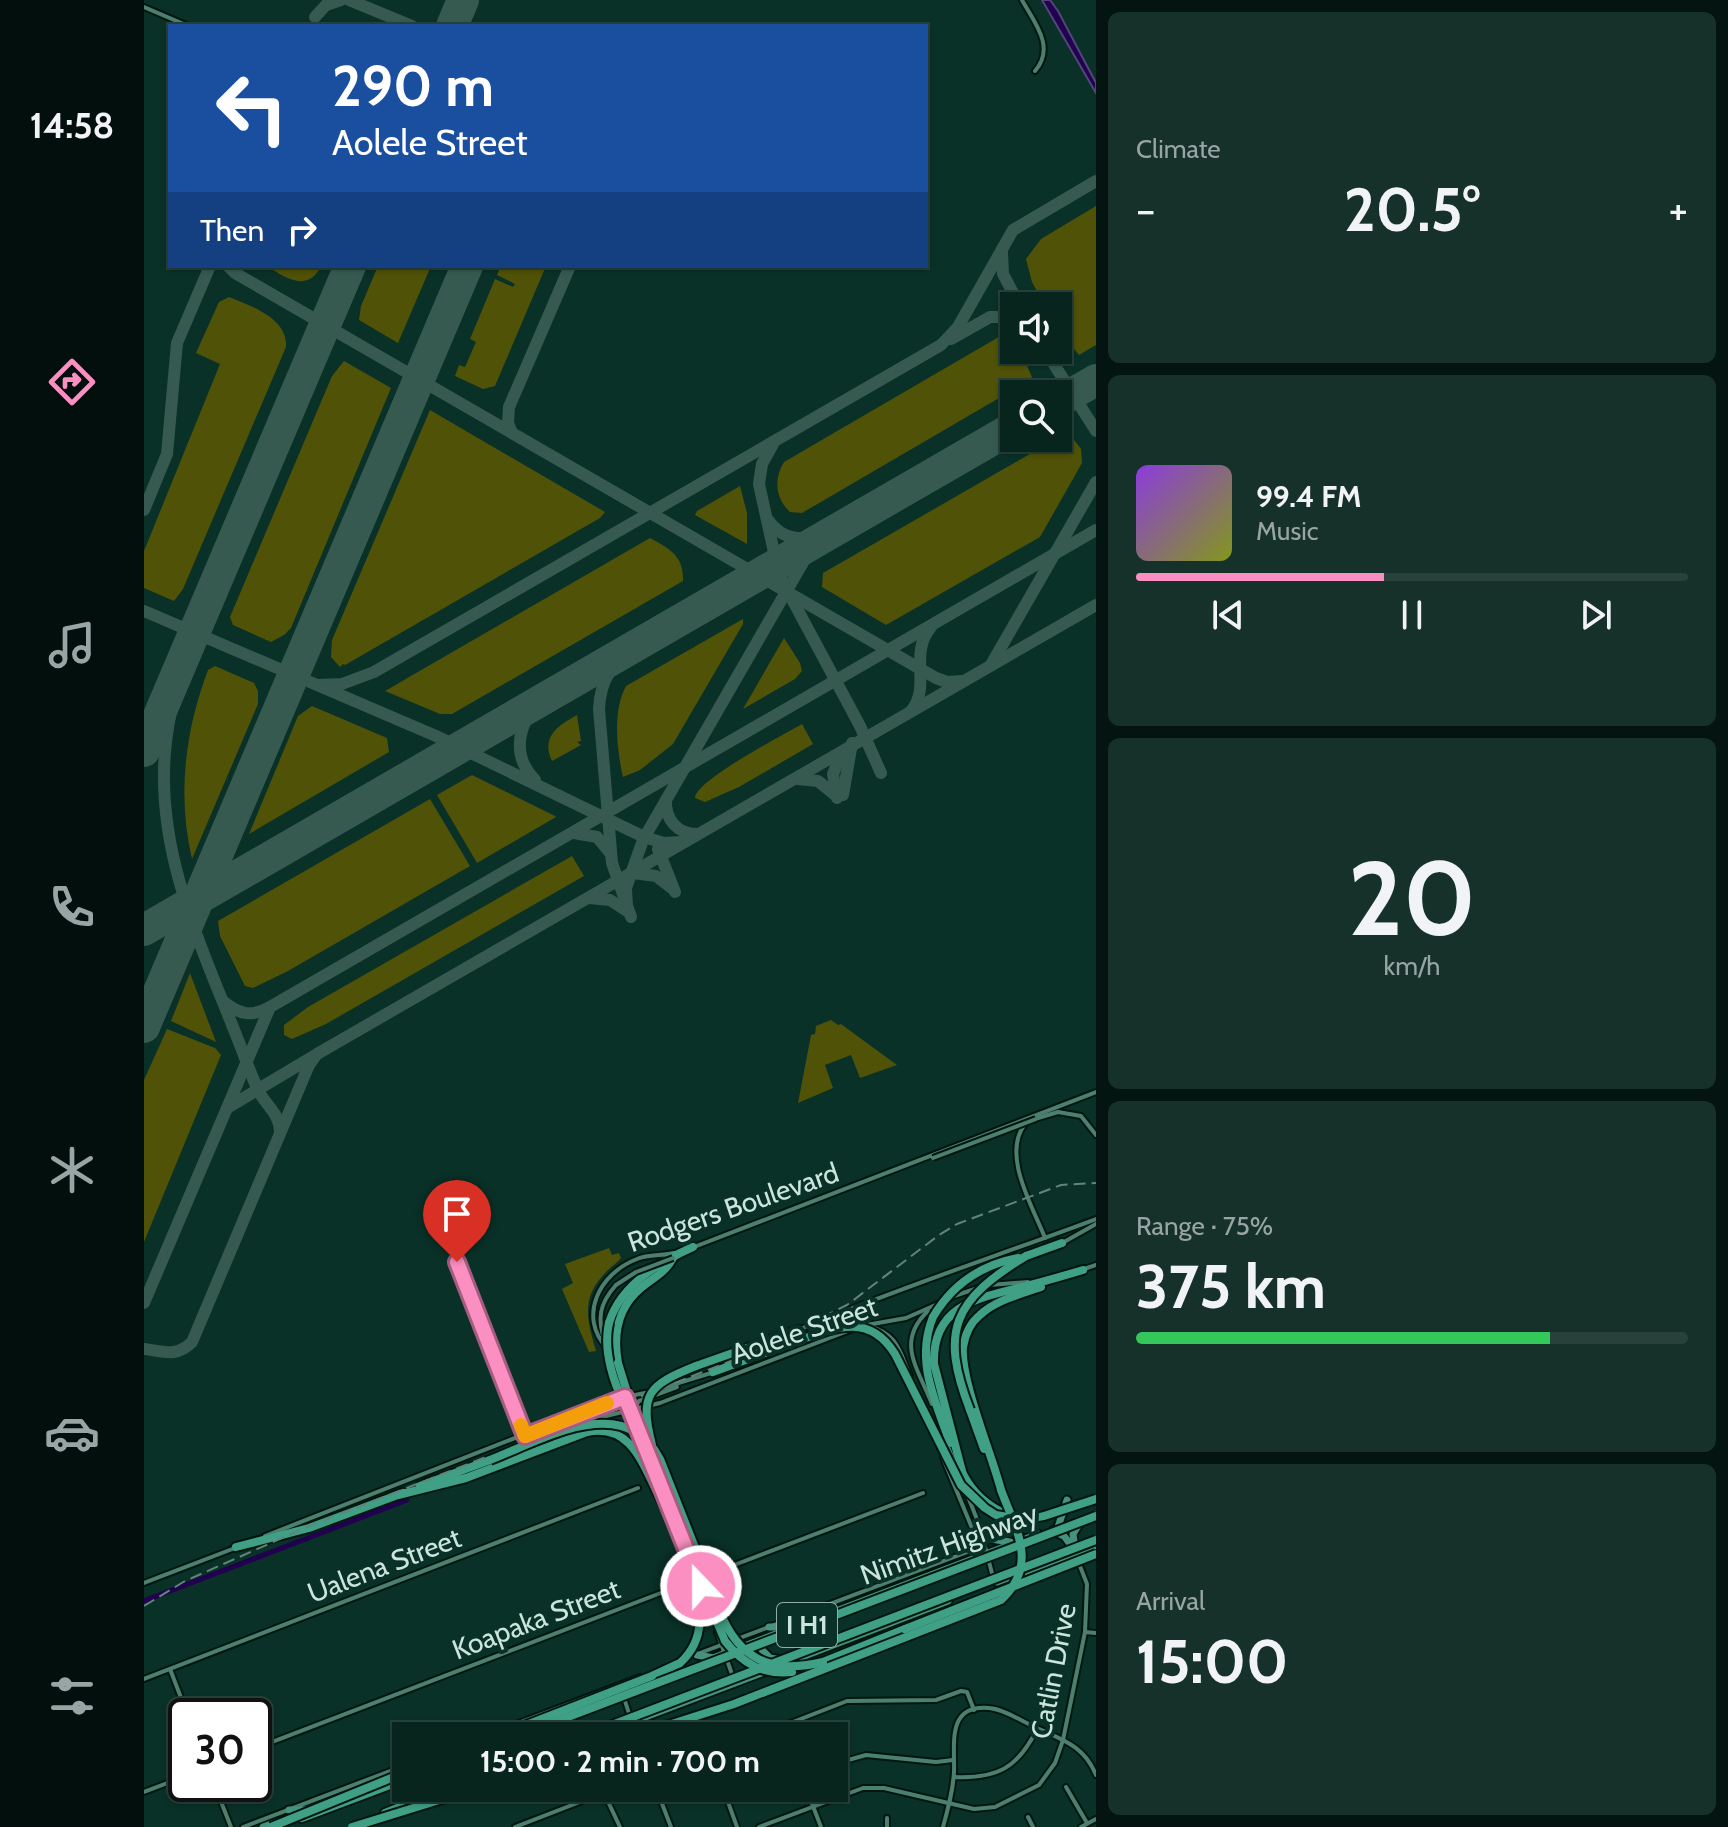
<!DOCTYPE html>
<html lang="en">
<head>
<meta charset="utf-8">
<style>
  :root { --surface:#07251d; --page:#15312a; --text:#f1f3f6; --muted:#98a5a4; --line:#28423b; --accent:#fc8fc2 }
  body { margin:0; font-family:Cabin,sans-serif; background:var(--page); color:var(--text); height:100vh; display:flex; flex-direction:column; font-size:30px; white-space:nowrap }
  * { box-sizing:border-box; margin:0 }
  p { font-size:26px; color:var(--muted) }
  .icon { flex:none; width:44px; height:44px; fill:none; stroke:currentColor; stroke-width:2; stroke-linecap:round; stroke-linejoin:round }
  .map { position:relative; flex:1; overflow:hidden }
  .sheet { display:flex; flex-direction:column; gap:12px; padding:12px; background:#041410; width:632px }
  .sheet>* { flex:none }
  .top-card { position:absolute; left:24px; top:24px; width:760px; height:244px; border-radius:0px; box-shadow:0 2px 6px #0004,0 0 0 2px var(--line); background:#1a4fa0; color:#fff; overflow:hidden }
  .fabs { position:absolute; left:856px; top:292px; display:grid; gap:16px }
  .fabs a { display:grid; place-items:center; width:72px; height:72px; border-radius:0px; background:var(--surface); box-shadow:0 2px 6px #0004,0 0 0 2px var(--line); font-size:40px }
  .speed { position:absolute; left:24px; top:1698px; display:flex; gap:16px; font-size:40px; font-weight:700; text-align:center }
  .speed>* { display:grid; place-content:center; width:104px; height:104px; border-radius:50%; background:var(--surface); box-shadow:0 2px 6px #0004,0 0 0 2px var(--line); line-height:1 }
  .speed .limit { border:4px solid #111; border-radius:12px; background:#fff; color:#111 }
  .pin { position:absolute; display:grid; place-items:center; width:68px; height:68px; color:#fff; margin:-82px -34px; border-radius:50% 50% 50% 0; rotate:-45deg; box-shadow:0 0 8px #0007 }
  .pin .icon { rotate:45deg }
  .me { position:absolute; width:88px; margin:-44px; rotate:338deg; stroke-linejoin:round; filter:drop-shadow(0 0 6px #0008) }
  .turn { display:flex; align-items:center; gap:28px; height:168px; padding:0 32px; font-size:36px }
  .turn .icon { width:104px; height:104px; stroke-width:2.5 }
  .turn b { display:block; font-size:56px; line-height:68px }
  .then { display:flex; align-items:center; height:76px; padding:0 32px; background:#0003; gap:16px; font-size:30px }
  .big { font-size:60px; font-weight:700; line-height:1.1 }
  .sheet .widget { flex:1; display:flex; flex-direction:column; justify-content:center; gap:12px; min-width:0; padding:0 28px; border-radius:12px; background:var(--page) }
  .sheet .dial { align-items:center; gap:0 }
  .dial b { font-size:104px; line-height:1 }
  .song { display:flex; align-items:center; gap:24px }
  .cover { width:96px; height:96px; border-radius:12px; background:linear-gradient(135deg,hsl(270 70% 55%),hsl(70 70% 35%)) }
  .played { height:8px; border-radius:4px; background:linear-gradient(90deg,var(--accent) 45%,var(--line) 45%) }
  .keys { display:flex; justify-content:space-around; direction:ltr }
  .heat { display:flex; justify-content:space-between; align-items:center; font-size:44px; direction:ltr }
  .charge { height:12px; border-radius:6px; background:linear-gradient(90deg,#34c759 75%,var(--line) 0) }
  .trip { position:absolute; left:248px; top:1722px; width:456px; height:80px; border-radius:0px; background:var(--surface); box-shadow:0 2px 6px #0004,0 0 0 2px var(--line); font-weight:700; line-height:80px; text-align:center }
  main { display:flex; flex:1; min-height:0 }
  .tabs { display:flex; flex-direction:column; width:144px; justify-content:space-around; align-items:center; background:#030f0c; color:var(--muted) }
  .tabs .icon { width:56px; height:56px }
  .tabs .selected { color:var(--accent) }
  .tabs b { font-size:36px; color:var(--text) }
  .map>svg:first-child { display:block }
</style>
</head>
<body>
<main>
<nav class="tabs">
<b>14:58</b>
<svg class="icon selected" aria-label="directions" viewBox="0 0 24 24"><path d="M12 3l9 9-9 9-9-9zM9 14v-3h6M13 9l2 2-2 2"/></svg>
<svg class="icon" aria-label="music" viewBox="0 0 24 24"><path d="M9 18V5l10-2v13"/><circle cx="6" cy="18" r="3"/><circle cx="16" cy="16" r="3"/></svg>
<svg class="icon" aria-label="phone" viewBox="0 0 24 24"><path d="M5 4h4l2 5-3 2q2 4 5 5l2-3 5 2v4C11 20 4 13 5 4z"/></svg>
<svg class="icon" aria-label="climate" viewBox="0 0 24 24"><path d="M12 3v18M4 7l16 10M4 17L20 7"/></svg>
<svg class="icon" aria-label="car" viewBox="0 0 24 24"><path d="M5 17H2v-5l4-1 3-4h7l3 4 3 1v5h-3M9 17h6M6 11h13"/><circle cx="7" cy="17" r="2"/><circle cx="17" cy="17" r="2"/></svg>
<svg class="icon" aria-label="filters" viewBox="0 0 24 24"><path d="M4 7h16M4 17h16"/><circle cx="9" cy="7" r="2"/><circle cx="15" cy="17" r="2"/></svg>
</nav>
<div class="map">
<svg width="952" height="1827" viewBox="0 0 952 1827">
  <rect width="100%" height="100%" fill="#093127"/>
  <g fill="#505208">
    <polygon points="952,206 952,345 935,355 916,332 919,329 915,330 914,328 914,306 901,306 888,282 882,259 897,239"/>
    <path d="M 123,266 L 177,266 C 164,293 141,278 123,266 Z"/>
    <polygon points="234,266 287,266 254,343 215,320 217,306"/>
    <polygon points="357,266 402,266 351,386 339,389 311,376 315,365 321,367 332,342 326,339 351,279 369,287 371,284 353,275"/>
    <path d="M 85,297 C 107,306 144,318 142,347 L 39,589 L 30,601 L 0,588 L 0,551 L 76,364 L 52,353 L 75,302 Z"/>
    <path d="M 865,331 L 870,339 L 870,350 L 876,350 L 888,377 L 881,383 L 658,513 L 646,512 C 632,499 629,480 640,462 Z"/>
    <polygon points="200,361 247,388 147,628 140,635 127,642 89,625 86,617 188,376"/>
    <polygon points="286,410 461,512 456,518 201,665 199,664 196,667 187,657 188,640"/>
    <polygon points="924,432 937,449 938,463 896,537 742,625 678,587 679,573"/>
    <polygon points="596,486 603,513 603,544 551,515 553,511"/>
    <path d="M 506,538 C 526,549 540,556 539,581 L 308,714 L 296,714 L 241,691 Z"/>
    <path d="M 599,619 L 599,624 L 529,744 L 496,770 L 479,777 C 473,750 468,712 482,686 Z"/>
    <polygon points="640,638 656,663 658,671 651,679 599,709"/>
    <path d="M 71,666 L 110,683 L 114,691 L 114,704 L 48,859 C 33,795 41,731 64,670 Z"/>
    <polygon points="168,706 243,738 245,752 105,834 154,716"/>
    <path d="M 433,715 L 437,741 L 433,742 L 437,745 L 408,761 C 397,737 413,726 433,715 Z"/>
    <path d="M 658,724 L 669,744 L 595,787 L 561,802 L 551,798 C 552,780 639,735 658,724 Z"/>
    <polygon points="328,775 411,816 412,817 333,863 293,795"/>
    <polygon points="286,799 326,866 144,971 109,988 101,986 76,936 74,921"/>
    <polygon points="428,856 440,876 182,1024 148,1039 140,1035 140,1025 164,1007"/>
    <polygon points="46,973 72,1042 27,1021"/>
    <polygon points="687,1020 694,1025 697,1024 753,1065 716,1078 707,1055 681,1065 689,1088 654,1103 667,1035 671,1034 672,1026"/>
    <polygon points="23,1029 71,1048 77,1055 0,1242 0,1080"/>
    <path d="M 465,1248 L 468,1255 L 475,1253 L 477,1258 C 473,1263 468,1266 463,1271 C 436,1298 443,1319 452,1351 L 445,1352 L 418,1289 L 429,1283 L 421,1264 Z"/>
  </g>
  <polygon fill="#20004f" stroke="#534579" stroke-width="2" points="898,0 906,0 914,11 952,83 952,93"/>
  <g fill="none" stroke-linecap="round" stroke-linejoin="round">
    <polyline stroke="#20004f" stroke-width="5" points="0,1601 263,1500"/>
    <g stroke="#365a50" stroke-width="12">
      <polyline points="205,0 268,26"/>
      <polyline points="171,17 182,5 197,0"/>
      <polyline points="858,252 859,274 876,306"/>
      <polyline points="84,266 91,273 792,678 803,682 818,681"/>
      <polyline points="807,339 846,317 870,317"/>
      <polyline points="901,350 952,431"/>
      <polyline points="368,433 364,423 365,407 426,266"/>
      <polyline points="629,444 618,464 615,484 635,575 716,726 737,773"/>
      <polyline points="0,510 23,454 33,343 66,266"/>
      <path d="M 624,520 C 639,541 658,541 682,534"/>
      <polyline points="0,611 292,736 500,837 520,843 538,842"/>
      <path d="M 45,645 C 34,680 24,715 21,752 C 12,857 61,954 98,1050 C 103,1063 108,1077 114,1090 C 121,1105 136,1113 136,1132"/>
      <polyline points="848,663 952,482"/>
      <polyline points="174,685 198,684 230,672 797,345 814,327 869,230 952,181"/>
      <path d="M 767,711 C 788,686 764,654 787,627"/>
      <polyline points="654,779 674,781 690,794"/>
      <path d="M 391,780 C 365,753 375,718 402,698"/>
      <polyline points="699,795 708,743"/>
      <polyline points="693,798 689,774 698,752"/>
      <path d="M 522,800 C 521,819 533,834 553,834"/>
      <polyline points="430,833 453,837 467,854"/>
      <polyline points="514,849 531,892"/>
      <polyline points="489,873 512,876 529,889"/>
      <polyline points="445,898 466,900 483,911"/>
      <polyline points="483,907 482,888 499,840 661,559 672,545 689,532"/>
      <path d="M 487,917 L 468,863 L 455,709 C 456,680 469,662 492,645"/>
      <path d="M 80,1002 C 96,1015 108,1017 126,1007"/>
      <polyline points="83,1108 170,1056"/>
      <polyline points="0,1303 126,1007 952,530"/>
      <path d="M 0,1349 C 19,1351 32,1358 48,1342 L 165,1065 L 173,1054 L 952,605"/>
    </g>
    <g stroke="#365a50" stroke-width="32">
      <polyline points="308,26 319,0"/>
      <polyline points="914,402 952,380"/>
      <polyline points="0,751 206,266"/>
      <polyline points="0,930 870,427"/>
      <polyline points="0,1027 323,266"/>
    </g>
    <defs>
      <g id="minor">
        <path d="M 878,0 C 890,22 912,47 891,71"/>
        <polyline points="0,7 42,25"/>
        <polyline points="894,1118 914,1112 937,1116 952,1135"/>
        <path d="M 881,1124 C 857,1155 889,1207 901,1238"/>
        <polyline points="290,1201 381,1436"/>
        <polyline points="920,1242 952,1224"/>
        <polyline points="550,1247 952,1092"/>
        <polyline points="940,1269 952,1265"/>
        <polyline points="845,1285 884,1282"/>
        <polyline points="807,1297 837,1287"/>
        <path d="M 784,1311 C 751,1342 774,1368 788,1404"/>
        <polyline points="717,1326 762,1318 796,1303"/>
        <path d="M 723,1326 C 753,1333 755,1349 766,1376"/>
        <polyline points="691,1328 693,1321 701,1312"/>
        <path d="M 654,1330 C 752,1289 853,1256 952,1219"/>
        <path d="M 461,1342 C 453,1319 455,1304 472,1285"/>
        <path d="M 463,1348 C 433,1316 456,1273 493,1259 C 504,1254 518,1256 530,1253"/>
        <polyline points="600,1357 628,1343"/>
        <polyline points="515,1389 567,1373"/>
        <polyline points="489,1409 495,1401 533,1387"/>
        <polyline points="383,1435 516,1403 709,1329"/>
        <polyline points="802,1442 814,1471"/>
        <polyline points="799,1458 828,1528 840,1548"/>
        <polyline points="823,1494 836,1527 850,1581"/>
        <polyline points="121,1536 422,1418 481,1397 506,1392"/>
        <polyline points="564,1575 779,1493"/>
        <polyline points="0,1583 91,1548"/>
        <polyline points="573,1632 589,1677"/>
        <polyline points="941,1632 952,1633"/>
        <polyline points="556,1653 826,1551 830,1548 832,1536"/>
        <polyline points="26,1669 44,1716"/>
        <polyline points="0,1679 494,1488"/>
        <polyline points="480,1698 492,1735"/>
        <polyline points="340,1736 496,1677"/>
        <polyline points="613,1736 703,1701 792,1700 817,1691 823,1692 830,1710"/>
        <polyline points="110,1749 548,1581"/>
        <polyline points="690,1764 722,1755 792,1762 809,1760"/>
        <path d="M 810,1777 C 853,1779 874,1768 893,1729"/>
        <polyline points="70,1784 87,1827"/>
        <polyline points="922,1787 943,1823"/>
        <polyline points="512,1788 527,1827"/>
        <polyline points="579,1788 593,1827"/>
        <polyline points="662,1788 677,1827"/>
        <polyline points="0,1792 42,1776"/>
        <polyline points="460,1793 476,1827"/>
        <polyline points="884,1817 889,1827"/>
        <polyline points="99,1827 262,1765"/>
        <polyline points="371,1827 472,1788"/>
        <polyline points="615,1827 719,1788 740,1788 830,1809 851,1807 895,1785 911,1763 919,1740 941,1632 943,1584 934,1561"/>
        <polyline points="743,1827 743,1818"/>
        <path d="M 799,1827 C 804,1809 809,1791 810,1772 C 811,1745 802,1704 845,1708 C 860,1709 877,1721 891,1727 C 918,1740 940,1745 952,1775"/>
        <polyline points="937,1827 952,1819"/>
      </g>
      <g id="primary">
        <polyline points="836,1527 847,1539 866,1542"/>
        <polyline points="914,1527 923,1500"/>
        <polyline points="909,1531 920,1536 929,1548"/>
        <polyline points="931,1550 929,1534 937,1521"/>
        <polyline points="853,1582 952,1545"/>
        <polyline points="625,1627 641,1627"/>
        <polyline points="618,1642 618,1650 626,1658 637,1660"/>
        <polyline points="553,1655 570,1658"/>
        <polyline points="569,1658 894,1534"/>
        <polyline points="637,1665 804,1601"/>
        <polyline points="462,1733 481,1736"/>
        <polyline points="451,1736 625,1670"/>
        <polyline points="302,1794 318,1788"/>
        <polyline points="145,1810 163,1810"/>
        <polyline points="119,1827 133,1822"/>
      </g>
      <g id="motorway">
        <polyline points="882,1256 918,1243"/>
        <path d="M 789,1317 C 771,1361 791,1400 806,1443"/>
        <path d="M 465,1323 C 476,1286 515,1262 549,1247"/>
        <path d="M 474,1363 C 469,1335 474,1307 497,1288 C 509,1278 522,1272 529,1258"/>
        <polyline points="552,1366 654,1330"/>
        <polyline points="569,1372 648,1343"/>
        <polyline points="826,1410 840,1449"/>
        <polyline points="503,1455 516,1485"/>
        <path d="M 817,1470 C 832,1502 865,1525 900,1516"/>
        <path d="M 819,1475 L 790,1364 C 788,1306 833,1298 878,1287 C 899,1282 919,1276 939,1270"/>
        <polyline points="276,1486 346,1460"/>
        <path d="M 857,1490 C 848,1455 816,1379 819,1347 C 821,1335 826,1323 836,1315 C 852,1300 877,1294 897,1287"/>
        <path d="M 254,1495 L 322,1478 L 443,1432 C 496,1421 502,1483 526,1514"/>
        <polyline points="526,1512 542,1549"/>
        <polyline points="92,1547 165,1528 259,1493"/>
        <polyline points="679,1662 761,1629"/>
        <polyline points="508,1676 536,1663"/>
        <polyline points="241,1813 303,1788"/>
        <polyline points="158,1818 262,1779"/>
      </g>
    </defs>
    <use href="#minor" stroke="#001710" stroke-width="8"/>
    <use href="#primary" stroke="#001710" stroke-width="11"/>
    <use href="#motorway" stroke="#001710" stroke-width="12"/>
    <use href="#minor" stroke="#4d7f6f" stroke-width="4"/>
    <use href="#primary" stroke="#45937c" stroke-width="7"/>
    <use href="#motorway" stroke="#3fa085" stroke-width="8"/>
    <polyline stroke="#62847a" stroke-width="2" stroke-dasharray="12 6" stroke-linecap="butt" points="0,1606 41,1581 163,1527 597,1357 703,1305 795,1235 813,1224 917,1185 952,1183"/>
    <defs>
      <g id="minor-bridge">
        <polyline points="789,1158 892,1119"/>
        <polyline points="472,1285 492,1272 529,1258"/>
      </g>
      <g id="motorway-bridge">
        <path d="M 789,1317 C 808,1285 837,1265 874,1258"/>
        <path d="M 465,1323 C 455,1367 487,1416 503,1455"/>
        <path d="M 648,1343 C 687,1329 724,1310 751,1354 L 817,1485 L 841,1508 L 852,1515 L 870,1518"/>
        <polyline points="474,1363 487,1405"/>
        <path d="M 826,1410 C 795,1330 810,1300 882,1256"/>
        <path d="M 508,1445 C 495,1394 504,1385 552,1366"/>
        <polyline points="511,1458 528,1517"/>
        <path d="M 346,1460 C 398,1440 480,1390 516,1459 L 580,1621 C 601,1664 634,1673 679,1662"/>
        <polyline points="900,1516 952,1499"/>
        <path d="M 542,1549 L 581,1641 C 599,1664 619,1675 648,1672"/>
        <polyline points="761,1629 952,1554"/>
        <path d="M 536,1663 C 567,1635 554,1600 546,1565"/>
        <polyline points="354,1736 508,1676"/>
        <polyline points="374,1736 952,1516"/>
        <polyline points="439,1736 952,1540"/>
        <path d="M 490,1736 L 590,1704 L 857,1600 C 895,1565 872,1530 857,1490"/>
        <polyline points="127,1827 262,1772"/>
        <polyline points="208,1827 334,1788"/>
      </g>
    </defs>
    <use href="#minor-bridge" stroke="#001710" stroke-width="8" stroke-linecap="butt"/>
    <use href="#motorway-bridge" stroke="#001710" stroke-width="12" stroke-linecap="butt"/>
    <use href="#minor-bridge" stroke="#4d7f6f" stroke-width="4"/>
    <use href="#motorway-bridge" stroke="#3fa085" stroke-width="8"/>
  </g>
  <g fill="none" stroke-linecap="round" stroke-linejoin="round">
    <defs>
      <polyline id="route" points="313,1262 381,1436 481,1397 557,1586"/>
    </defs>
    <use href="#route" stroke="#a45d7e" stroke-width="20"/>
    <use href="#route" stroke="#fc8fc2" stroke-width="14"/>
    <polyline stroke="#f59e0b" stroke-width="14" points="377,1425 381,1436 463,1403"/>
  </g>
  <g text-anchor="middle" dominant-baseline="central" stroke-width="8" stroke-linejoin="round" paint-order="stroke">
    <rect fill="#093127" stroke="#91afa6" stroke-width="2" x="633" y="1603" width="60" height="44" rx="6"/>
    <g font-size="26" font-weight="bold" fill="#cbe5dc">
      <text x="663" y="1625">I H1</text>
    </g>
    <g font-size="28" fill="#cbe5dc" stroke="#093127">
      <text transform="translate(589 1207) rotate(-19)">Rodgers Boulevard</text>
      <text transform="translate(660 1330) rotate(-19)">Aolele Street</text>
      <text transform="translate(805 1544) rotate(-20)">Nimitz Highway</text>
      <text transform="translate(240 1565) rotate(-21)">Ualena Street</text>
      <text transform="translate(392 1619) rotate(-21)">Koapaka Street</text>
      <text transform="translate(909 1671) rotate(-79)">Catlin Drive</text>
    </g>
  </g>
</svg>
<div class="fabs">
<a><svg class="icon" aria-label="sound" viewBox="0 0 24 24"><path d="M4 9h4l5-4v14l-5-4H4zM17 9q2 3 0 6"/></svg></a>
<a><svg class="icon" aria-label="search" viewBox="0 0 24 24"><circle cx="10" cy="10" r="6"/><path d="M15 15l6 6"/></svg></a>
</div>
<div class="speed"><div class="limit">30</div></div>
<div class="pin" style="left:313px;top:1262px;background:#d93025"><svg class="icon" aria-label="arrive" viewBox="0 0 24 24"><path d="M6 21V4h12l-3 4 3 4H6"/></svg></div>
<svg class="me" style="left:557px;top:1586px" viewBox="-20 -20 40 40"><circle r="17" fill="#fc8fc2" stroke="#fff" stroke-width="3"/><path d="M0-11L8 9 0 5-8 9z" fill="#fff"/></svg>
<div class="trip">15:00 · 2 min · 700 m</div>
<div class="top-card">
<div class="turn"><svg class="icon" aria-label="left" viewBox="0 0 24 24"><path d="M17 20v-9H6M10 6l-5 5 5 5"/></svg><div><b>290 m</b>Aolele Street</div></div>
<div class="then">Then<svg class="icon" aria-label="right" viewBox="0 0 24 24"><path d="M7 20v-9h11M14 6l5 5-5 5"/></svg></div>
</div>
</div>
<section class="sheet">
<div class="widget"><p>Climate</p>
<div class="heat"><a>−</a><b class="big">20.5°</b><a>+</a></div>
</div>
<div class="widget">
<div class="song"><i class="cover"></i><div><b>99.4 FM</b><p>Music</p></div></div>
<div class="played"></div>
<div class="keys"><svg class="icon" aria-label="previous" viewBox="0 0 24 24"><path d="M18 5L8 12l10 7zM5 5v14"/></svg><svg class="icon" aria-label="pause" viewBox="0 0 24 24"><path d="M8 5v14M16 5v14"/></svg><svg class="icon" aria-label="next" viewBox="0 0 24 24"><path d="M6 5l10 7-10 7zM19 5v14"/></svg></div>
</div>
<div class="widget dial"><b>20</b><p>km/h</p></div>
<div class="widget"><p>Range · 75%</p><b class="big">375 km</b><div class="charge"></div></div>
<div class="widget"><p>Arrival</p><b class="big">15:00</b></div>
</section>
</main>
</body>
</html>
